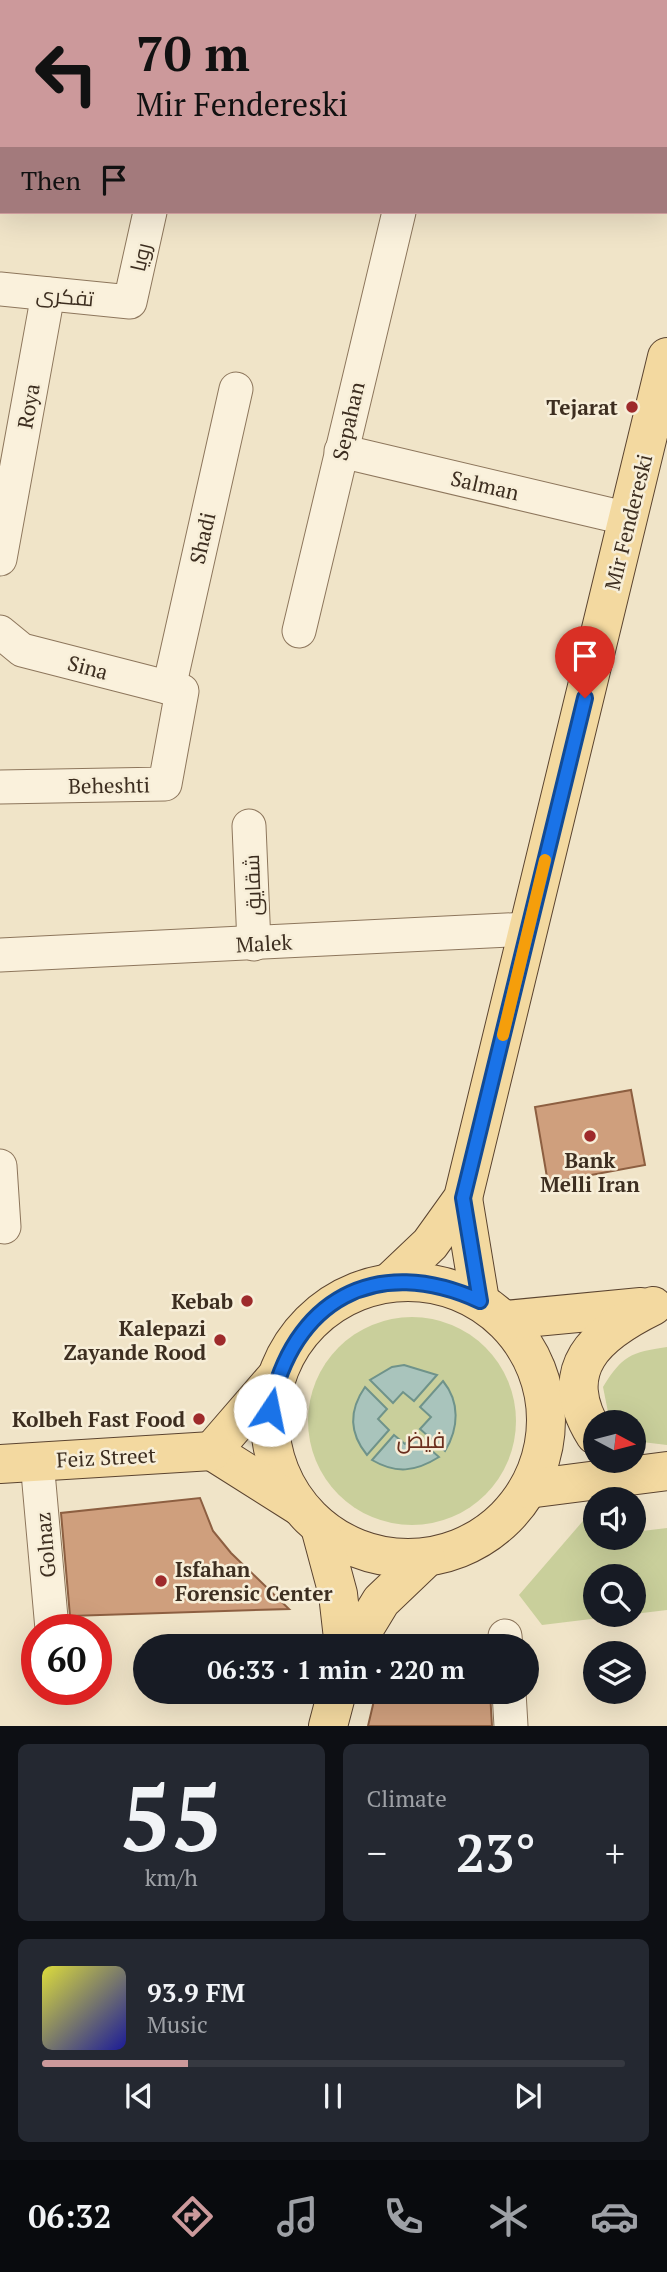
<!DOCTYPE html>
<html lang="en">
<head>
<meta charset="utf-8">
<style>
  :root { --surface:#171b24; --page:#242831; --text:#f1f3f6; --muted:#9ea1a6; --line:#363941; --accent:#cc999b }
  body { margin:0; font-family:"PT Serif",Cairo,serif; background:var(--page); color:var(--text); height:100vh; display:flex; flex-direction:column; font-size:26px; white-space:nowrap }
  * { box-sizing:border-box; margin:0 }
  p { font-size:23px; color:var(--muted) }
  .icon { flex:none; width:38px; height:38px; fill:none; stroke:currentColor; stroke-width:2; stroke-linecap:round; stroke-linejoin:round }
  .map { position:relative; height:1726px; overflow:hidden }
  .drawer { display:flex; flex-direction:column; gap:18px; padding:18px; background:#0d0f14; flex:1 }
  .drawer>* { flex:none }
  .hud { position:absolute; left:0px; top:0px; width:668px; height:214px; box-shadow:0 7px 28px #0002; background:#cc999b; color:#111; overflow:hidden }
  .needle { width:46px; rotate:97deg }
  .fabs { position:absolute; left:583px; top:1410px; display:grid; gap:14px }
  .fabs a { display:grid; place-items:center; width:63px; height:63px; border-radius:50%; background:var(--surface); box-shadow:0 7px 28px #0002; font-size:35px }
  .speed { position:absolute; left:21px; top:1614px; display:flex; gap:14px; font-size:35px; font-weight:700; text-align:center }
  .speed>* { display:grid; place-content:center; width:91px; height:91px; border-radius:50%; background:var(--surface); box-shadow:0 7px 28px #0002; line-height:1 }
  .speed .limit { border:10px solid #d22; background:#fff; color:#111 }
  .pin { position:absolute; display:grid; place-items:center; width:60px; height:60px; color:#fff; margin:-72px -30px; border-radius:50% 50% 50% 0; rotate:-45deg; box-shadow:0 0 7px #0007 }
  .pin .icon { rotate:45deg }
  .me { position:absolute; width:77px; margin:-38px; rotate:11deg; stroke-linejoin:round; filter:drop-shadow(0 0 5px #0008) }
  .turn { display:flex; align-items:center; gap:24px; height:147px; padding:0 21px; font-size:32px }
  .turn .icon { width:91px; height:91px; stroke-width:2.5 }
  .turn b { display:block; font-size:49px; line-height:60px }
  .then { display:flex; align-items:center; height:66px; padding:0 21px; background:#0003; gap:14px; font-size:26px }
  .big { font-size:52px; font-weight:700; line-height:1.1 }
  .drawer .widget { flex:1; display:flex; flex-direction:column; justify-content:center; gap:10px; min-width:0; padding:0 24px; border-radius:10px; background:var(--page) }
  .drawer .dial { align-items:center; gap:0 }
  .dial b { font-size:91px; line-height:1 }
  .song { display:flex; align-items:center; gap:21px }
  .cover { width:84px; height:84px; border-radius:10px; background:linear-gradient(135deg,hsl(60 70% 55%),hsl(240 70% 35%)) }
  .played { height:7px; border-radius:4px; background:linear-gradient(90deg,var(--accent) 25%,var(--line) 25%) }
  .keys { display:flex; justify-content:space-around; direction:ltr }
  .heat { display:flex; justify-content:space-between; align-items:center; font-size:38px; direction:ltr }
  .drawer .tiles { flex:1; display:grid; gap:18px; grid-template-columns:1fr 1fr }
  .widget:last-child { grid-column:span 2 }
  .trip { position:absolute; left:133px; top:1634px; width:406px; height:70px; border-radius:35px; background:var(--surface); box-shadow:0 7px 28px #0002; font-weight:700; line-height:70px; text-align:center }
  .menu { display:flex; height:112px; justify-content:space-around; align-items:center; background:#090b0e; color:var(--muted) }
  .menu .icon { width:49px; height:49px }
  .menu .current { color:var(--accent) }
  .menu b { font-size:32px; color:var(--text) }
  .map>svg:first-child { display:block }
</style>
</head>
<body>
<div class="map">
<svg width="667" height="1726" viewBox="0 0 667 1726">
  <rect width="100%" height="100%" fill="#f0e4c8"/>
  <g fill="#c9cf9b">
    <circle cx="412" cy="1421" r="104"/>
    <path d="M 667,1347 L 667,1445 L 634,1441 L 634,1423 L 614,1423 L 609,1417 L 603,1387 C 622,1356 631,1352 667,1347 Z"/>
    <polygon points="595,1507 595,1538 634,1538 634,1532 667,1528 667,1610 634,1614 634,1577 595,1577 595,1615 624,1615 542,1625 519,1595"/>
  </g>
  <g fill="#a9c4bc" stroke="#6f938a" stroke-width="2">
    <polygon points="404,1365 437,1375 414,1401 403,1392 393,1403 370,1380 392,1367"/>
    <path d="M 443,1381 C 460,1402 459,1428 445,1451 L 420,1429 L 431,1417 L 420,1407 Z"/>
    <path d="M 365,1387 L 387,1409 L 378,1419 L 389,1430 L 367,1455 C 349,1433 349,1410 365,1387 Z"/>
    <path d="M 394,1435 L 405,1444 L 414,1435 L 439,1457 C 415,1472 396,1474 372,1460 Z"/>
  </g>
  <g fill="#cf9f7d" stroke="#8d5f41" stroke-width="2">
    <polygon points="631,1090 645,1165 548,1183 535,1107"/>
    <polygon points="200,1498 213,1531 231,1553 289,1609 70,1616 61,1513"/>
    <polygon points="376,1692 490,1692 492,1726 368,1726"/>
  </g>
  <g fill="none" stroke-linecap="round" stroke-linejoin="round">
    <defs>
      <g id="minor">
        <polyline points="6,2 7,0"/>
        <polyline points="449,2 450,0"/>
        <polyline points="0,35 2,26"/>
        <polyline points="0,289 130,302 150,212"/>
        <polyline points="341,451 629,519"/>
        <polyline points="0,559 48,294"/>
        <polyline points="299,631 399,212"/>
        <polyline points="0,632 22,650 182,691 165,784 0,787"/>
        <polyline points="169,688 236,389"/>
        <polyline points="249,826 254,944"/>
        <polyline points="0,955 528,929"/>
        <polyline points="0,1166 4,1227"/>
        <polyline points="37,1461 52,1629"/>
        <polyline points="505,1636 506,1647"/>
        <polyline points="509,1692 511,1726"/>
      </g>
      <g id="major">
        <polyline points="463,1198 480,1301"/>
        <circle cx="408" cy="1420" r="138"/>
        <polyline points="390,1282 430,1244 463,1198 667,357"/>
        <polyline points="505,1320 641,1307"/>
        <path d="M 595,1435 C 554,1369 596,1334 653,1306"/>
        <polyline points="212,1451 299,1506"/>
        <polyline points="212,1451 276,1377"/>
        <polyline points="0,1464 212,1451"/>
        <polyline points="528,1489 667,1471"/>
        <polyline points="320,1527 338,1594 344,1647"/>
        <polyline points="353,1647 381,1601 426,1558"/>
        <polyline points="328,1726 337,1692"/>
      </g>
    </defs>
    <use href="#minor" stroke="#8d765c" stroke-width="35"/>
    <use href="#major" stroke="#5b4430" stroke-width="40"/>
    <use href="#minor" stroke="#faf1dc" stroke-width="33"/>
    <use href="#major" stroke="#f3d9a0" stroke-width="38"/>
  </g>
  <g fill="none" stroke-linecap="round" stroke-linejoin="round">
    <defs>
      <path id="route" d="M 270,1410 C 292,1300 376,1253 480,1301 L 463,1198 L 585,698"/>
    </defs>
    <use href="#route" stroke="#114b97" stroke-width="18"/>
    <use href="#route" stroke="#1a73e8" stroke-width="12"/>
    <polyline stroke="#f59e0b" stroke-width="12" points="503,1035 545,860"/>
  </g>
  <g fill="#9e2a2b" stroke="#f7eed8" stroke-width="2.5">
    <circle cx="632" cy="407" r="7"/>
    <circle cx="590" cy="1136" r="7"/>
    <circle cx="247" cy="1301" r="7"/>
    <circle cx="220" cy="1340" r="7"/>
    <circle cx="199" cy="1419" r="7"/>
    <circle cx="161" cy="1581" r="7"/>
  </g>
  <g text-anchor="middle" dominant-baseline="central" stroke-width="5" stroke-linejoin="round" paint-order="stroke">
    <g font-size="21" fill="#3d2e20" stroke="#f7eed8">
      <text transform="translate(140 257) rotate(-77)">رویا</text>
      <text transform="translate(65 296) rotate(5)">تفکری</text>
      <text transform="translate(28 406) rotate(-80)">Roya</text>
      <text transform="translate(348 421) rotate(-77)">Sepahan</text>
      <text transform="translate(485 485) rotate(13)">Salman</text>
      <text transform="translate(628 522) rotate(-76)">Mir Fendereski</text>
      <text transform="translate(202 538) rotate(-77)">Shadi</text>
      <text transform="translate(88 667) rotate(15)">Sina</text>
      <text transform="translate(109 785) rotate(-1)">Beheshti</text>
      <text transform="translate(252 885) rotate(-92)">شقایق</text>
      <text transform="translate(264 943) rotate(-3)">Malek</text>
      <text transform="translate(106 1457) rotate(-3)">Feiz Street</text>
      <text transform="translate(45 1545) rotate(-95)">Golnaz</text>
    </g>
    <g font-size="21" font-weight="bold" fill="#3d2e20" stroke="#f7eed8" text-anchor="end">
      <text x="618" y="407">Tejarat</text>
      <text x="590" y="1160" text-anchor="middle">Bank<tspan x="590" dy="24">Melli Iran</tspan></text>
      <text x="233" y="1301">Kebab</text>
      <text x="206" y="1328">Kalepazi<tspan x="206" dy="24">Zayande Rood</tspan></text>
      <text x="185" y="1419">Kolbeh Fast Food</text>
      <text x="175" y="1569" text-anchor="start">Isfahan<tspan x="175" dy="24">Forensic Center</tspan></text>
    </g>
    <g font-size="23" fill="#6b2e1e" stroke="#f7eed8">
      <text x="421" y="1439">فیض</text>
    </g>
  </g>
</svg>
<div class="fabs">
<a><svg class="needle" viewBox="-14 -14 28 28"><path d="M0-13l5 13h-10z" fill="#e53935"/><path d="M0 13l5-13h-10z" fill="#9ea1a6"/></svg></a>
<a><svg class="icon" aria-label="sound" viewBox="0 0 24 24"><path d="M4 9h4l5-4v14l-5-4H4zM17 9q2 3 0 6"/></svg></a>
<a><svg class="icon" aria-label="search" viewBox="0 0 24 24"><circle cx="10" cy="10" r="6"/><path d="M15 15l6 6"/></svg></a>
<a><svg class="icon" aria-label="layers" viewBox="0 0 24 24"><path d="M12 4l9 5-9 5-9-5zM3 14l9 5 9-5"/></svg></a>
</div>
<div class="speed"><div class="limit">60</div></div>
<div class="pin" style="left:585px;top:698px;background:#d93025"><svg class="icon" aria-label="arrive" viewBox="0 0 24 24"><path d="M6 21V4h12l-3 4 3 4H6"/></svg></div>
<svg class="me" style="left:270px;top:1410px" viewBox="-20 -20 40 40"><circle r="19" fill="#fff"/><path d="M0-13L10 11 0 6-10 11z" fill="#1a73e8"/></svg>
<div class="trip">06:33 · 1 min · 220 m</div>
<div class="hud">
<div class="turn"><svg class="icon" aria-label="left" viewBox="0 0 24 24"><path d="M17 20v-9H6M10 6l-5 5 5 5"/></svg><div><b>70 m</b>Mir Fendereski</div></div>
<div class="then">Then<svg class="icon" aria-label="arrive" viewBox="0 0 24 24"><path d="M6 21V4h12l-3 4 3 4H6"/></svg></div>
</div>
</div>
<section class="drawer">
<div class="tiles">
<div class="widget dial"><b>55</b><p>km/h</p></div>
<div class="widget"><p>Climate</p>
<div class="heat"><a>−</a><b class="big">23°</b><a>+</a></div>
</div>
<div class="widget">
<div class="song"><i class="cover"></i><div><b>93.9 FM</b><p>Music</p></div></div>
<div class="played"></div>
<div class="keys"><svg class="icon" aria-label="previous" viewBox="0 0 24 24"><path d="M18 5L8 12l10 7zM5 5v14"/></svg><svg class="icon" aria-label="pause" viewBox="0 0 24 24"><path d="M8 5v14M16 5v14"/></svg><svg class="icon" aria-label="next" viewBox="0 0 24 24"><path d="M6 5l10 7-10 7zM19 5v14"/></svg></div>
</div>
</div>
</section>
<nav class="menu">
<b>06:32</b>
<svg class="icon current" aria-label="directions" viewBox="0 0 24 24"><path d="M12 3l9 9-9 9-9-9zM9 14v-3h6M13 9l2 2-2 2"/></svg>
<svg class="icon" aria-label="music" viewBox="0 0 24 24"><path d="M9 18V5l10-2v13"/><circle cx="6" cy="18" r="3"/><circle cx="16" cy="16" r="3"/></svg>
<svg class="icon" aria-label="phone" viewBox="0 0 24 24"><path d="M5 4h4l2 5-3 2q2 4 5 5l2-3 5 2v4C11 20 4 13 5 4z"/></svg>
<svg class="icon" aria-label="climate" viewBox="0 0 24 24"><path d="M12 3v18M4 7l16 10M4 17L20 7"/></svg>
<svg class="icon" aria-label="car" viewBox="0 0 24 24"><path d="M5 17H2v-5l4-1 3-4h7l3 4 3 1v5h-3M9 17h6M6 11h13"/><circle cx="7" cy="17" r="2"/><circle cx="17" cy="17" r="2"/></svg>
</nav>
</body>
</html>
